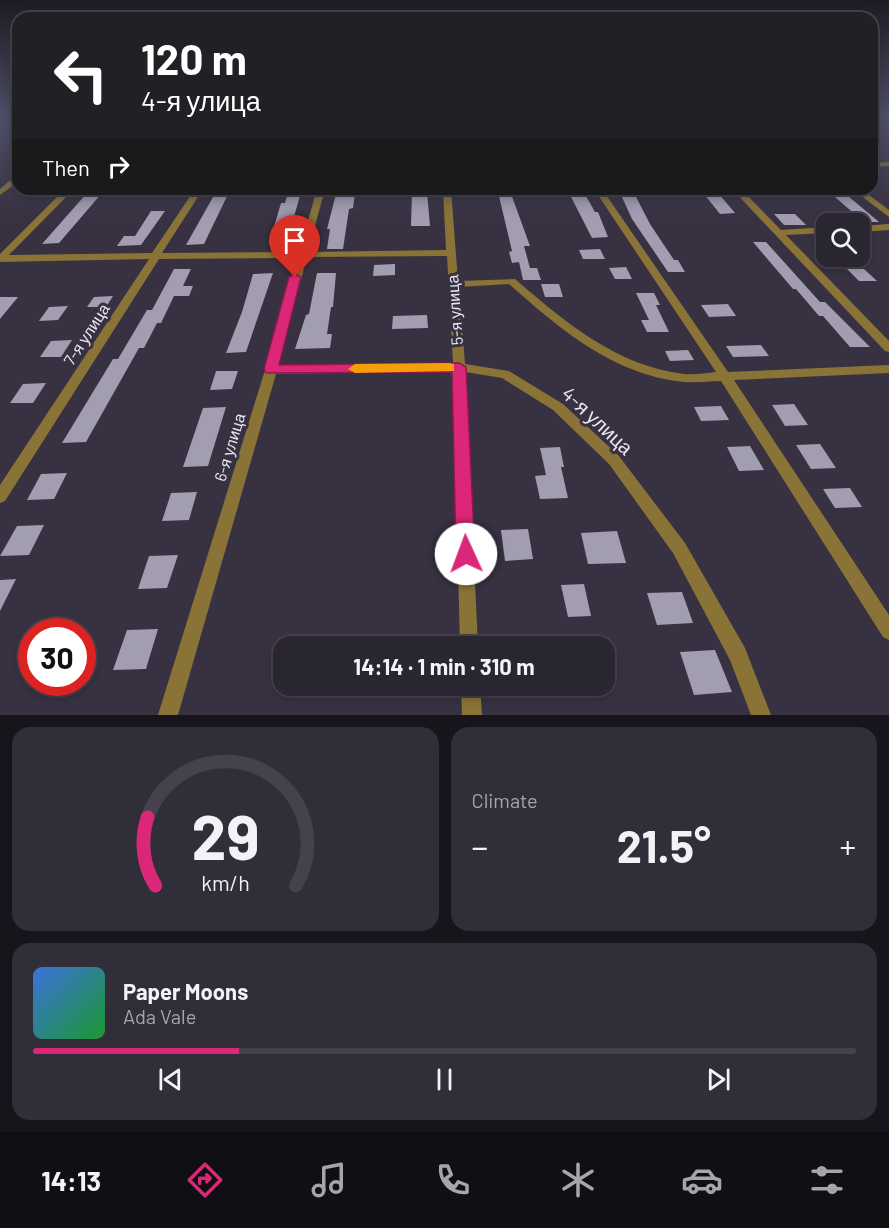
<!DOCTYPE html>
<html lang="en">
<head>
<meta charset="utf-8">
<style>
  :root { --surface:#292531; --page:#312d39; --text:#f1f3f6; --muted:#a5a5ab; --line:#45424d; --accent:#db2777 }
  body { margin:0; font-family:Barlow,sans-serif; background:var(--page); color:var(--text); height:100vh; display:flex; flex-direction:column; font-size:22px; white-space:nowrap }
  * { box-sizing:border-box; margin:0 }
  p { font-size:20px; color:var(--muted) }
  .icon { flex:none; width:33px; height:33px; fill:none; stroke:currentColor; stroke-width:2; stroke-linecap:round; stroke-linejoin:round }
  .map { position:relative; height:715px; overflow:hidden }
  .details { display:flex; flex-direction:column; gap:12px; padding:12px; background:#17141b; flex:1 }
  .details>* { flex:none }
  .top-card { position:absolute; left:12px; top:12px; width:866px; height:183px; border-radius:18px; box-shadow:0 3px 9px #0003,0 0 0 2px var(--line); background:#202124; color:#fff; overflow:hidden }
  .buttons { position:absolute; left:816px; top:213px; display:grid; gap:12px }
  .buttons a { display:grid; place-items:center; width:54px; height:54px; border-radius:12px; background:var(--surface); box-shadow:0 3px 9px #0003,0 0 0 2px var(--line); font-size:30px }
  .speed { position:absolute; left:18px; top:618px; display:flex; gap:12px; font-size:30px; font-weight:700; text-align:center }
  .speed>* { display:grid; place-content:center; width:78px; height:78px; border-radius:50%; background:var(--surface); box-shadow:0 3px 9px #0003,0 0 0 2px var(--line); line-height:1 }
  .speed .limit { border:9px solid #d22; background:#fff; color:#111 }
  .pin { position:absolute; display:grid; place-items:center; width:51px; height:51px; color:#fff; margin:-62px -26px; border-radius:50% 50% 50% 0; rotate:-45deg; box-shadow:0 0 6px #0007 }
  .pin .icon { rotate:45deg }
  .me { position:absolute; width:66px; margin:-33px; rotate:358deg; stroke-linejoin:round; filter:drop-shadow(0 0 4px #0008) }
  .turn { display:flex; align-items:center; gap:21px; height:126px; padding:0 30px; font-size:27px }
  .turn .icon { width:78px; height:78px; stroke-width:2.5 }
  .turn b { display:block; font-size:42px; line-height:51px }
  .then { display:flex; align-items:center; height:57px; padding:0 30px; background:#0003; gap:12px; font-size:22px }
  .big { font-size:45px; font-weight:700; line-height:1.1 }
  .details .card { flex:1; display:flex; flex-direction:column; justify-content:center; gap:9px; min-width:0; padding:0 21px; border-radius:18px; background:var(--page) }
  .details .dial { align-items:center; gap:0 }
  .dial svg { height:156px; overflow:visible; fill:none; stroke:var(--line); stroke-width:7; stroke-linecap:round; text-anchor:middle }
  .dial text { fill:var(--text); stroke:none }
  .song { display:flex; align-items:center; gap:18px }
  .cover { width:72px; height:72px; border-radius:9px; background:linear-gradient(135deg,hsl(220 70% 55%),hsl(130 70% 35%)) }
  .played { height:6px; border-radius:3px; background:linear-gradient(90deg,var(--accent) 25%,var(--line) 25%) }
  .keys { display:flex; justify-content:space-around; direction:ltr }
  .heat { display:flex; justify-content:space-between; align-items:center; font-size:33px; direction:ltr }
  .details .tiles { flex:1; display:grid; gap:12px; grid-template-columns:1fr 1fr }
  .card:last-child { grid-column:span 2 }
  .trip { position:absolute; left:273px; top:636px; width:342px; height:60px; border-radius:18px; background:var(--surface); box-shadow:0 3px 9px #0003,0 0 0 2px var(--line); font-weight:700; line-height:60px; text-align:center }
  .tab-bar { display:flex; height:96px; justify-content:space-around; align-items:center; background:#100f14; color:var(--muted) }
  .tab-bar .icon { width:42px; height:42px }
  .tab-bar .on { color:var(--accent) }
  .tab-bar b { font-size:27px; color:var(--text) }
  .map>svg:first-child { display:block }
</style>
</head>
<body>
<div class="map">
<svg width="889" height="715" viewBox="0 0 889 715">
  <rect width="100%" height="100%" fill="#373141"/>
  <g fill="#a39db1">
    <polygon points="289,189 302,189 286,244 269,244 281,203 285,203"/>
    <polygon points="567,189 582,189 595,212 598,212 608,237 592,238"/>
    <polygon points="217,190 230,190 204,244 186,245"/>
    <polygon points="510,191 530,246 524,246 530,268 537,268 541,280 523,280 519,262 512,263 509,252 512,251 498,192"/>
    <polygon points="828,191 842,191 879,222 864,222"/>
    <polygon points="412,192 427,192 430,226 411,226"/>
    <polygon points="87,193 102,193 59,243 42,244"/>
    <polygon points="355,193 353,208 349,209 343,249 327,249 330,229 327,229 336,194"/>
    <polygon points="704,194 719,194 735,213 720,214"/>
    <polygon points="621,195 635,195 650,224 674,260 678,260 685,272 668,272 632,219"/>
    <polygon points="151,211 165,211 141,245 117,246 124,236 135,236"/>
    <polygon points="774,214 795,214 806,225 784,225"/>
    <polygon points="753,242 766,242 820,302 825,302 870,347 850,347 823,316 819,316 796,289 793,289"/>
    <polygon points="600,249 605,259 583,259 579,250"/>
    <polygon points="395,264 395,275 373,276 374,265"/>
    <polygon points="626,267 632,279 615,279 609,268"/>
    <polygon points="174,269 191,269 183,286 193,286 189,296 174,296 161,323 157,323 144,348 139,348 86,442 62,443 113,359 118,359 147,310 152,310"/>
    <polygon points="847,269 864,269 877,281 859,281"/>
    <polygon points="273,273 246,352 226,353 242,312 253,274"/>
    <polygon points="317,273 336,273 333,307 331,307 327,334 332,334 330,348 295,349 306,315 309,314"/>
    <polygon points="541,284 559,284 563,297 545,297"/>
    <polygon points="636,293 654,293 660,305 656,305 669,332 647,332 641,320 649,320"/>
    <polygon points="113,296 106,307 87,307 94,297"/>
    <polygon points="0,297 18,297 0,319"/>
    <polygon points="728,304 736,316 709,317 701,305"/>
    <polygon points="68,306 58,320 39,321 49,307"/>
    <polygon points="427,315 428,328 392,329 393,316"/>
    <polygon points="72,340 61,357 40,357 51,341"/>
    <polygon points="761,345 769,356 733,357 726,346"/>
    <polygon points="688,350 694,360 670,361 665,351"/>
    <polygon points="216,371 238,371 232,389 210,390"/>
    <polygon points="46,383 33,403 10,403 23,384"/>
    <polygon points="794,404 808,425 785,426 772,405"/>
    <polygon points="721,406 729,420 701,421 694,407"/>
    <polygon points="226,407 208,466 183,467 203,408"/>
    <polygon points="820,444 836,468 811,469 796,445"/>
    <polygon points="750,446 764,470 739,471 727,447"/>
    <polygon points="560,447 564,467 561,467 568,498 540,499 535,476 546,475 540,448"/>
    <polygon points="67,473 54,499 27,500 41,474"/>
    <polygon points="850,488 862,507 835,508 823,489"/>
    <polygon points="197,492 189,520 162,521 171,493"/>
    <polygon points="44,525 29,555 0,556 17,526"/>
    <polygon points="528,529 533,559 505,561 501,530"/>
    <polygon points="617,531 626,563 588,564 581,533"/>
    <polygon points="178,555 167,588 138,589 149,556"/>
    <polygon points="16,579 0,611 0,580"/>
    <polygon points="584,584 591,616 568,617 561,585"/>
    <polygon points="682,592 693,623 657,625 647,593"/>
    <polygon points="158,629 146,669 113,670 127,630"/>
    <polygon points="715,650 732,692 694,695 680,652"/>
    <polygon points="514,686 555,686 556,694 515,697"/>
  </g>
  <g fill="none" stroke-linecap="round" stroke-linejoin="round">
    <g fill="#897337" fill-rule="evenodd">
      <polygon points="889,162 889,166 872,167 872,163"/>
      <polygon points="15,176 18,176 18,182 0,195 0,189"/>
      <path d="M 65,189 L 74,189 L 9,255 L 152,253 L 195,189 L 203,189 L 162,253 L 299,252 L 317,189 L 325,189 L 308,252 L 446,250 L 443,189 L 451,189 L 458,281 L 515,279 C 564,321 616,366 684,374 C 694,375 706,373 716,372 L 594,189 L 602,189 L 728,372 L 889,365 L 889,373 L 734,380 L 889,615 L 889,640 L 883,637 L 721,381 C 709,381 696,383 684,382 C 613,375 560,329 509,284 L 459,287 L 465,364 L 509,371 L 563,404 L 619,456 L 685,543 L 745,648 L 771,715 L 751,715 L 730,660 L 673,553 L 609,464 L 553,410 L 502,378 L 465,372 L 478,646 L 460,646 L 453,371 L 276,374 L 178,715 L 158,715 L 265,370 L 297,258 L 159,259 L 5,501 L 0,503 L 0,485 L 149,259 L 0,262 L 0,254 ZM 447,256 L 453,363 L 278,366 L 307,257 Z"/>
      <polygon points="732,189 741,189 781,230 826,227 826,233 786,235 889,341 889,352 885,351"/>
      <polygon points="852,189 861,189 889,210 889,217"/>
      <polygon points="889,224 889,230 860,232 860,226"/>
      <polygon points="461,686 480,686 482,715 462,715"/>
    </g>
  </g>
  <linearGradient id="sky" x2="0" y2="1"><stop stop-color="#1e1b24"/><stop offset="0.54" stop-color="#4d4e65"/><stop offset="1" stop-color="#4d4e65" stop-opacity="0"/></linearGradient>
  <rect width="889" height="217" fill="url(#sky)"/>
  <polygon fill="#db2777" stroke="#8e194d" stroke-width="1.5" points="295,274 301,277 279,365 459,363 466,367 475,554 472,559 466,562 459,559 456,554 452,372 266,373 264,369 289,277"/>
  <polygon fill="#f59e0b" points="449,363 454,364 454,371 355,373 348,369 355,364"/>
  <g text-anchor="middle" dominant-baseline="central" stroke-width="6" stroke-linejoin="round" paint-order="stroke">
    <g font-size="16" fill="#ebe7f2" stroke="#373141">
      <text transform="translate(454 310) rotate(-94)">5-я улица</text>
      <text transform="translate(86 334) rotate(-57)">7-я улица</text>
      <text transform="translate(229 447) rotate(-73)">6-я улица</text>
    </g>
    <g font-size="20" fill="#ebe7f2" stroke="#373141">
      <text transform="translate(598 420) rotate(43)">4-я улица</text>
    </g>
  </g>
</svg>
<div class="buttons">
<a><svg class="icon" aria-label="search" viewBox="0 0 24 24"><circle cx="10" cy="10" r="6"/><path d="M15 15l6 6"/></svg></a>
</div>
<div class="speed"><div class="limit">30</div></div>
<div class="pin" style="left:295px;top:277px;background:#d93025"><svg class="icon" aria-label="arrive" viewBox="0 0 24 24"><path d="M6 21V4h12l-3 4 3 4H6"/></svg></div>
<svg class="me" style="left:466px;top:554px" viewBox="-20 -20 40 40"><circle r="19" fill="#fff"/><path d="M0-13L10 11 0 6-10 11z" fill="#db2777"/></svg>
<div class="trip">14:14 · 1 min · 310 m</div>
<div class="top-card">
<div class="turn"><svg class="icon" aria-label="left" viewBox="0 0 24 24"><path d="M17 20v-9H6M10 6l-5 5 5 5"/></svg><div><b>120 m</b>4-я улица</div></div>
<div class="then">Then<svg class="icon" aria-label="right" viewBox="0 0 24 24"><path d="M7 20v-9h11M14 6l5 5-5 5"/></svg></div>
</div>
</div>
<section class="details">
<div class="tiles">
<div class="card dial"><svg viewBox="0 0 100 80">
<path d="M14 69A42 42 0 1 1 86 69"/>
<path d="M14 69A42 42 0 0 1 10 34" stroke="#db2777"/>
<text x="50" y="56" font-size="32" font-weight="700">29</text>
<text x="50" y="72" font-size="11">km/h</text>
</svg></div>
<div class="card"><p>Climate</p>
<div class="heat"><a>−</a><b class="big">21.5°</b><a>+</a></div>
</div>
<div class="card">
<div class="song"><i class="cover"></i><div><b>Paper Moons</b><p>Ada Vale</p></div></div>
<div class="played"></div>
<div class="keys"><svg class="icon" aria-label="previous" viewBox="0 0 24 24"><path d="M18 5L8 12l10 7zM5 5v14"/></svg><svg class="icon" aria-label="pause" viewBox="0 0 24 24"><path d="M8 5v14M16 5v14"/></svg><svg class="icon" aria-label="next" viewBox="0 0 24 24"><path d="M6 5l10 7-10 7zM19 5v14"/></svg></div>
</div>
</div>
</section>
<nav class="tab-bar">
<b>14:13</b>
<svg class="icon on" aria-label="directions" viewBox="0 0 24 24"><path d="M12 3l9 9-9 9-9-9zM9 14v-3h6M13 9l2 2-2 2"/></svg>
<svg class="icon" aria-label="music" viewBox="0 0 24 24"><path d="M9 18V5l10-2v13"/><circle cx="6" cy="18" r="3"/><circle cx="16" cy="16" r="3"/></svg>
<svg class="icon" aria-label="phone" viewBox="0 0 24 24"><path d="M5 4h4l2 5-3 2q2 4 5 5l2-3 5 2v4C11 20 4 13 5 4z"/></svg>
<svg class="icon" aria-label="climate" viewBox="0 0 24 24"><path d="M12 3v18M4 7l16 10M4 17L20 7"/></svg>
<svg class="icon" aria-label="car" viewBox="0 0 24 24"><path d="M5 17H2v-5l4-1 3-4h7l3 4 3 1v5h-3M9 17h6M6 11h13"/><circle cx="7" cy="17" r="2"/><circle cx="17" cy="17" r="2"/></svg>
<svg class="icon" aria-label="filters" viewBox="0 0 24 24"><path d="M4 7h16M4 17h16"/><circle cx="9" cy="7" r="2"/><circle cx="15" cy="17" r="2"/></svg>
</nav>
</body>
</html>
